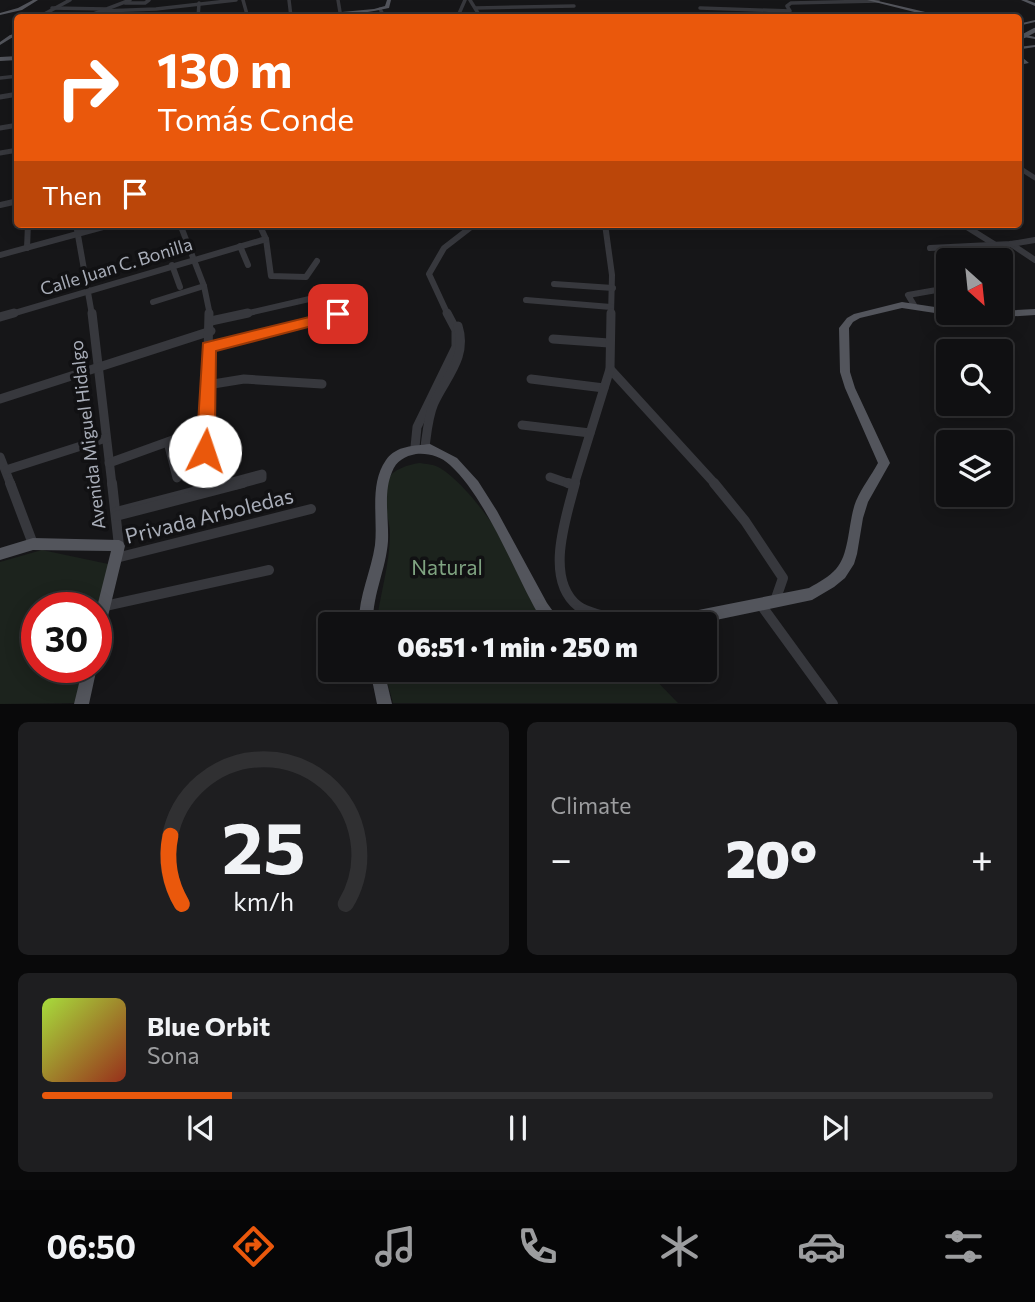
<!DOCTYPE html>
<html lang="en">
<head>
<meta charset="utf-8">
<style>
  :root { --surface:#101012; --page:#1e1e20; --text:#f1f3f6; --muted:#9c9d9f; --line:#303032; --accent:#ea580c }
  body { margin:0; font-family:Commissioner,sans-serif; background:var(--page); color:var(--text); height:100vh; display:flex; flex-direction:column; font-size:26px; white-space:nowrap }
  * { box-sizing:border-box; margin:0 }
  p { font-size:23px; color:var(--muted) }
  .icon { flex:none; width:38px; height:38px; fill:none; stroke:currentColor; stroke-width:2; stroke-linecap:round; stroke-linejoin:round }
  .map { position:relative; height:704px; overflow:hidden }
  .side { display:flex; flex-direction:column; gap:18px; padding:18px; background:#09090a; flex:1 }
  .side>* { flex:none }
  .banner { position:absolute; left:14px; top:14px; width:1008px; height:214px; border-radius:7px; box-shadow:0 4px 18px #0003,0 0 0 2px var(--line); background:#ea580c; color:#fff; overflow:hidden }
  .needle { width:46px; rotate:153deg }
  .tools { position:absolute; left:936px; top:248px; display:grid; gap:14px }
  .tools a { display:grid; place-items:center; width:77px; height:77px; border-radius:7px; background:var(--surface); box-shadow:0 4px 18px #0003,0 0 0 2px var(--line); font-size:35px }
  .speed { position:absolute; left:21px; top:592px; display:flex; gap:14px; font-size:35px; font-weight:700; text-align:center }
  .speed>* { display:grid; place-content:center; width:91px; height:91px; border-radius:50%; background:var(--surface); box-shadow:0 4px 18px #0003,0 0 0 2px var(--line); line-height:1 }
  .speed .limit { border:10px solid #d22; background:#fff; color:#111 }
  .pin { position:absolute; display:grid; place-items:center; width:60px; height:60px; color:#fff; margin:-30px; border-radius:14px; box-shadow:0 4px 10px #0006 }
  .me { position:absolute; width:77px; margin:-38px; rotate:4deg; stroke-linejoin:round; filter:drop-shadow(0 0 5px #0008) }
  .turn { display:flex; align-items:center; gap:24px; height:147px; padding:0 28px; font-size:32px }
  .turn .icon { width:91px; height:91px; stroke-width:2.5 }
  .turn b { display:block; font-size:49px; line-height:60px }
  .then { display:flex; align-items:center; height:66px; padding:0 28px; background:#0003; gap:14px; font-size:26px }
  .big { font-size:52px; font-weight:800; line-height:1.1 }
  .side .tile { flex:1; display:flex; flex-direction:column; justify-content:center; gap:10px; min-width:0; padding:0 24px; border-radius:10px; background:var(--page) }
  .side .dial { align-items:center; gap:0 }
  .dial svg { height:182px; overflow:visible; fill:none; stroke:var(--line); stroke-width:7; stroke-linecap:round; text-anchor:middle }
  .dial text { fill:var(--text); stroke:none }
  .song { display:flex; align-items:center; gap:21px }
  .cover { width:84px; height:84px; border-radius:10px; background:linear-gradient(135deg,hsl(80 70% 55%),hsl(10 70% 35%)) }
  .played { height:7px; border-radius:4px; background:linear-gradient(90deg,var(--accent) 20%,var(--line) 20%) }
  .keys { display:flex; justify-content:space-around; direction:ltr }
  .heat { display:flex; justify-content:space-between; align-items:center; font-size:38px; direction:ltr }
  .side .tiles { flex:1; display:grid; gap:18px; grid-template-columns:1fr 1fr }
  .tile:last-child { grid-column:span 2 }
  .trip { position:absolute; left:318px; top:612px; width:399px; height:70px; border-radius:7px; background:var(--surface); box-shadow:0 4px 18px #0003,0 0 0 2px var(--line); font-weight:800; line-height:70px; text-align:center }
  .tabs { display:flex; height:112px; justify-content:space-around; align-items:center; background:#060607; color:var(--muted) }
  .tabs .icon { width:49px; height:49px }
  .tabs .active { color:var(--accent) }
  .tabs b { font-size:32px; color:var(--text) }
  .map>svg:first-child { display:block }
</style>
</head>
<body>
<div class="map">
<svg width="1035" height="704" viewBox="0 0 1035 704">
  <rect width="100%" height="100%" fill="#161618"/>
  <g fill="#1c231d">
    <path d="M 419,463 C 426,464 434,464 440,468 C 483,495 528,581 556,625 L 376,625 C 380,594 390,564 390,533 C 390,518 378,493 387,480 C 393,469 408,465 419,463 Z"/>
    <polygon points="42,550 113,565 96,630 96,607 37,607 37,667 87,667 77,703 0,704 0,562"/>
    <polygon points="384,670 646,670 678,703 393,703"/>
  </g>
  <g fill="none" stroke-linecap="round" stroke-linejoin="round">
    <g stroke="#37383d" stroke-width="3.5">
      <polyline points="243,0 248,18"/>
      <polyline points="289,0 291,17"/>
      <polyline points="338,0 341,18"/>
      <polyline points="470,0 481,18"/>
      <polyline points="125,3 145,3 149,0"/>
      <polyline points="52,8 105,9"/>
      <polyline points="476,8 574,6"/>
      <polyline points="700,8 790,11 787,6 791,3 878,1"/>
      <polyline points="380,9 385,18"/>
      <polyline points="102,11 156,9 236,0"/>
      <polyline points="458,16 465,0"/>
      <polyline points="37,18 70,0"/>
      <polyline points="83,18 130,0"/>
      <polyline points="198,18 199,3"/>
      <polyline points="493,18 504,16"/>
      <polyline points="12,36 18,31"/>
      <polyline points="0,78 18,76"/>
    </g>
    <g stroke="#37383d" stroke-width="5">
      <polyline points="0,97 18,94"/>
      <polyline points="0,128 18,125"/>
      <polyline points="0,153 18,150"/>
      <polyline points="1018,167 1035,178"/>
    </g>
    <g stroke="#37383d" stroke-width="6">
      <polyline points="0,205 18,201"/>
      <polyline points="76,224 92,315"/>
      <polyline points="180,224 204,286 210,315"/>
      <polyline points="259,224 266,239 271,276 306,277 317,261"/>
      <polyline points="605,224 612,275 611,315"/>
      <polyline points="962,224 994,244"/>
      <polyline points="1011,244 1035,260"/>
      <polyline points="240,246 248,265"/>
      <polyline points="27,248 28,224"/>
      <polyline points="930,248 1011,244 1035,240"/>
      <polyline points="0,255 114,224"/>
      <polyline points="172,265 180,287"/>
      <polyline points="554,284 613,288"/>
      <polyline points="526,300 611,307"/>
      <polyline points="153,302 204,286"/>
      <polyline points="914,305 908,295 948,288"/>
      <polyline points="8,315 266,239"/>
      <polyline points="240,315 331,294"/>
      <polyline points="448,315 429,274 444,248 475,224"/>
    </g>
    <g stroke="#37383d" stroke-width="9">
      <polyline points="92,313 112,485"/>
      <polyline points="0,317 14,313"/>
      <polyline points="211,321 248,313"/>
      <polyline points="553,339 609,343"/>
      <polyline points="208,347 338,314"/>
      <polyline points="610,369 716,485"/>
      <polyline points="531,379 604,388"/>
      <polyline points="207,385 244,379 322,384"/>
      <polyline points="0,399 211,331"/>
      <polyline points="522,425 590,433"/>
      <polyline points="200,430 205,451"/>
      <polyline points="168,442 177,478"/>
      <polyline points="415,447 417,427 456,347 456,330 447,313"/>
      <path d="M 425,447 C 427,432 428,417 434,403 C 446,377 468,357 458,326"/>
      <polyline points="0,457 11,485"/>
      <polyline points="109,463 206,428 209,313"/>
      <polyline points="6,470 106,438"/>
      <polyline points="550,477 573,485"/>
      <polyline points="221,485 262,474 262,478 236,485"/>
      <polyline points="574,485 610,369 611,313"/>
    </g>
    <g stroke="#37383d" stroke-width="10">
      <polyline points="10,483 33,544"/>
      <polyline points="112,483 119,546"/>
      <polyline points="568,483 574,485"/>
      <path d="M 575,483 C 566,518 544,579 578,606 C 591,616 628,621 645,625"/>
      <polyline points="714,483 745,521 783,578 775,601"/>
      <polyline points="116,512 227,483"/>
      <polyline points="116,516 243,483"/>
      <polyline points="116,558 311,509"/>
      <polyline points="761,605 833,704"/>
      <polyline points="105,606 269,570"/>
    </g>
    <g fill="#53555c" fill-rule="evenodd">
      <polygon points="33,0 38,0 22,10 0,15 0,13 18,8"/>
      <path d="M 387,0 L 391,0 L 389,8 C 353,16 314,18 277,18 L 374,9 L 385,6 Z"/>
      <polygon points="867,0 874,0 938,15 940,13 959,18 938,18"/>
      <polygon points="1021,0 1027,0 1035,3 1035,6"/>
      <polygon points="1035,20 1035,22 1018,26 1018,24"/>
      <polygon points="1018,33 1035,37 1035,39 1018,36"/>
      <polygon points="10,35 18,35 18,37 13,37 0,45 0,42"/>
      <polygon points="1035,45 1035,47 1022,49 1023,58 1029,63 1024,64 1018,59 1018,47"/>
      <polygon points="18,56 18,60 0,61 0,57"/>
      <path d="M 902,302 L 948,309 L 948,313 L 952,313 L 948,315 L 902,308 L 860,318 L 853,322 L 849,328 L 850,372 L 855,388 L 890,463 L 868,502 L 863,518 L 857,554 L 854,564 L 845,578 L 834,587 L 812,600 L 692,625 L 651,625 L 653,620 L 658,618 L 809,588 C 819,582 829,577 836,569 C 850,554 848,521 856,501 C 862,487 871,476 878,463 L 845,388 L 840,372 L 839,328 L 847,318 L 854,314 Z"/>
      <polygon points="1035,309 1035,315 970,319 954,315 953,313 1001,313 1001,311"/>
      <path d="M 430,444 L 457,458 L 478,481 L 497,511 L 547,603 L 563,625 L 547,625 L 537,612 C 513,569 486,498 450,465 C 440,456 429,453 416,454 C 405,456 396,461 392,472 C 383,493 389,518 388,541 C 386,570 372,595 373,625 L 359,625 C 358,597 371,572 375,545 C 378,518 369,484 386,460 C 397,445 414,446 430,444 Z"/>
      <polygon points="33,538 119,540 123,542 125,546 101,645 96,647 96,611 111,551 33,550 0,560 0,548"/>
      <polygon points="96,665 97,667 89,704 74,704 83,667 96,667"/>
      <polygon points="370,670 384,670 392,704 377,704"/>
    </g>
    <polyline stroke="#53555c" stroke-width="4.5" points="1018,39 1035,30"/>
  </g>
  <polygon fill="#ea580c" stroke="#983908" stroke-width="2" points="338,310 343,311 345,314 343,318 216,351 215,428 210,434 214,451 211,456 205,458 198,456 191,430 198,424 203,343"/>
  <g text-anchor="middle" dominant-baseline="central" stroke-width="7" stroke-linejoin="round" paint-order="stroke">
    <g font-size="18" fill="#a8adb8" stroke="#111113">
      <text transform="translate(116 266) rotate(-17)">Calle Juan C. Bonilla</text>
      <text transform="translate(87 435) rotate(-97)">Avenida Miguel Hidalgo</text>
    </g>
    <g font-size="21" fill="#a8adb8" stroke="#111113">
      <text transform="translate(209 515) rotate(-14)">Privada Arboledas</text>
    </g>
    <g font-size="21" fill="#7fa381" stroke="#111113">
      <text x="447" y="566">Natural</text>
    </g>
  </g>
</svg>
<div class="tools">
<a><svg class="needle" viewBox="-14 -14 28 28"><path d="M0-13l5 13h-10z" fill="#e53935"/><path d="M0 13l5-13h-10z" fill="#9c9d9f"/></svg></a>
<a><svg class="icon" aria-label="search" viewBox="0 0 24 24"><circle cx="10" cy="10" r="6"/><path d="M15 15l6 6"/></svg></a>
<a><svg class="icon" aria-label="layers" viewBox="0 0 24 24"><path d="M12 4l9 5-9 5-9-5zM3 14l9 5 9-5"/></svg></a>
</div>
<div class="speed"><div class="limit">30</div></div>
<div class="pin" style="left:338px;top:314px;background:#d93025"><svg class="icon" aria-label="arrive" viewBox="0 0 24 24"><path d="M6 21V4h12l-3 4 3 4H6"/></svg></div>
<svg class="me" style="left:205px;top:451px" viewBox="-20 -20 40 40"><circle r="19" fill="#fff"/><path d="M0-13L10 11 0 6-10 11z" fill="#ea580c"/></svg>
<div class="trip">06:51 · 1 min · 250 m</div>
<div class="banner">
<div class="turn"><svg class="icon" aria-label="right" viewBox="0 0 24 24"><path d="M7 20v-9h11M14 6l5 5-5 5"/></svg><div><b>130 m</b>Tomás Conde</div></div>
<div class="then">Then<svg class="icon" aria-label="arrive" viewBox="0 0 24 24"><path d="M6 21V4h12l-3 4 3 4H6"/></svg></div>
</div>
</div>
<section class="side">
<div class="tiles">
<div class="tile dial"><svg viewBox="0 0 100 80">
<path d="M14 69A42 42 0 1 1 86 69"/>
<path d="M14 69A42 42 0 0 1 9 39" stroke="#ea580c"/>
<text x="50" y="56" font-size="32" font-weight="700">25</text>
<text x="50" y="72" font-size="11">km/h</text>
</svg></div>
<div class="tile"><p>Climate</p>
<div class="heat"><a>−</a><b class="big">20°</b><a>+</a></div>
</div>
<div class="tile">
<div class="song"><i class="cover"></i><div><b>Blue Orbit</b><p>Sona</p></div></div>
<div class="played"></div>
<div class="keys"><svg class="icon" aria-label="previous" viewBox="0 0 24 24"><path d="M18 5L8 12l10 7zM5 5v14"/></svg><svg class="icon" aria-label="pause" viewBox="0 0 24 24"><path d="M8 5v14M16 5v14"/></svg><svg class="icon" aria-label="next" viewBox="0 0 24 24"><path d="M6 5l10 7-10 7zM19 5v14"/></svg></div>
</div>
</div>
</section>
<nav class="tabs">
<b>06:50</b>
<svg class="icon active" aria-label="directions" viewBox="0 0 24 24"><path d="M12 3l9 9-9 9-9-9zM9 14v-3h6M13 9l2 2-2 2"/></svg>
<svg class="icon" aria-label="music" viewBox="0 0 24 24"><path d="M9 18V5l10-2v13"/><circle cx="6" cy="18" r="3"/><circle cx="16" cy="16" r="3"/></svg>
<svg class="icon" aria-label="phone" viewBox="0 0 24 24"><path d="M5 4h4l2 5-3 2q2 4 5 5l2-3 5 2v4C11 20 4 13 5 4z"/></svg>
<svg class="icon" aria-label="climate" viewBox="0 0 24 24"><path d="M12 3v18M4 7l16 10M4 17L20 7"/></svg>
<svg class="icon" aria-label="car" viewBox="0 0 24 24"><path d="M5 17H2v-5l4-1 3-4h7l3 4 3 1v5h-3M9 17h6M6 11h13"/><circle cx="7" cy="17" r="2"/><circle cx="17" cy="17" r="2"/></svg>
<svg class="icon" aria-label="filters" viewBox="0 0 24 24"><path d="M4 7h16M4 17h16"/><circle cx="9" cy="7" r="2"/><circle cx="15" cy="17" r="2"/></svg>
</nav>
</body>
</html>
